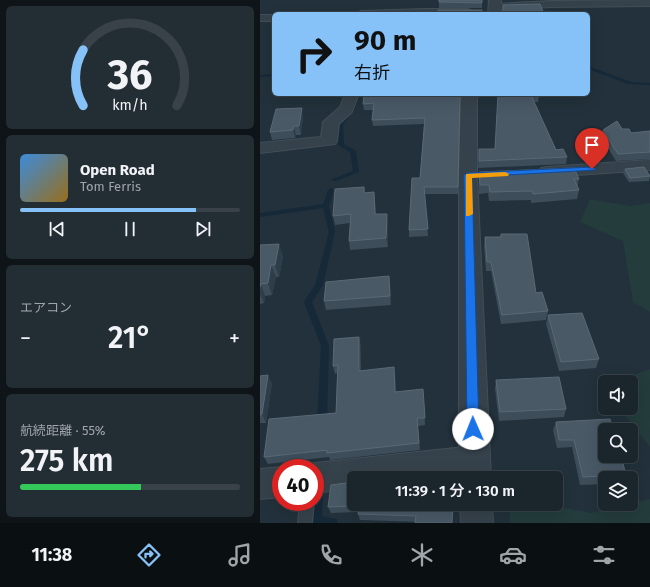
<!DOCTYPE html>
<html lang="ja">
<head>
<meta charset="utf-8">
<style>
  :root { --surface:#1a252c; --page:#232d34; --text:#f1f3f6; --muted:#9fa5a9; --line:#384248; --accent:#86c2f8 }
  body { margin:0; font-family:"Fira Sans","Noto Sans JP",sans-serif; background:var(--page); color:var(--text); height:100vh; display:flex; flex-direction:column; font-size:15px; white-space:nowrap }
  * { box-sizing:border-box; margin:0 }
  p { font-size:13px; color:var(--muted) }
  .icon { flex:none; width:22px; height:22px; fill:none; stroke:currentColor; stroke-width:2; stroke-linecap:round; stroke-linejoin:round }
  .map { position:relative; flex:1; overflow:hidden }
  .sheet { display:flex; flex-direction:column; gap:6px; padding:6px; background:#0e1418; width:260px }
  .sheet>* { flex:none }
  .banner { position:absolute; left:12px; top:12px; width:318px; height:84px; border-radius:6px; box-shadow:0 4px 16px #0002,0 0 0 1px var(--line); background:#86c2f8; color:#111; overflow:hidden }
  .tools { position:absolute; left:338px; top:375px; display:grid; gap:8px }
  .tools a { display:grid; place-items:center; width:40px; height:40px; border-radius:6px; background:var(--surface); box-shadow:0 4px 16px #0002,0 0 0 1px var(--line); font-size:20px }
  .speed { position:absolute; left:12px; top:459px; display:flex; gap:8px; font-size:20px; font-weight:700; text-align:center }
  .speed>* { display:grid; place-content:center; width:52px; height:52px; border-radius:50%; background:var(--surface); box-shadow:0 4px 16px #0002,0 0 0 1px var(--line); line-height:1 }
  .speed .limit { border:6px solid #d22; background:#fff; color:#111 }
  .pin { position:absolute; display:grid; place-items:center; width:34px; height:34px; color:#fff; margin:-41px -17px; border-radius:50% 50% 50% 0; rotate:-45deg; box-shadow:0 0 4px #0007 }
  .pin .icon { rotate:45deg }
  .me { position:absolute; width:44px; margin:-22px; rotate:359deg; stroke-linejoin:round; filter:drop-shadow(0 0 3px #0008) }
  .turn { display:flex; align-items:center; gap:14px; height:84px; padding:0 16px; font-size:18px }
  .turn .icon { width:52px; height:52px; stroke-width:2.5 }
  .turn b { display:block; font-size:28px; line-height:34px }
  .big { font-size:30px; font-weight:600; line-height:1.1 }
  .sheet .card { flex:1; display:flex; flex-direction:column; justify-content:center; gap:6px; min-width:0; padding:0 14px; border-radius:6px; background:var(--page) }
  .sheet .dial { align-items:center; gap:0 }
  .dial svg { height:104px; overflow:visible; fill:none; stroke:var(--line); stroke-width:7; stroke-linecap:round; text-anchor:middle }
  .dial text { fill:var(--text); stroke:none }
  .song { display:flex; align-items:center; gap:12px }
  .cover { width:48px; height:48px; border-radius:6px; background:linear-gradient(135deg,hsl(210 70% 55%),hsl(40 70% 35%)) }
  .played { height:4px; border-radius:2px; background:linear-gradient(90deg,var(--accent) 80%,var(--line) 80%) }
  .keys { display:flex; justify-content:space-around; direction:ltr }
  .heat { display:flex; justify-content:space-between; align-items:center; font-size:22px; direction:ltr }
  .charge { height:6px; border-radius:3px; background:linear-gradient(90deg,#34c759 55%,var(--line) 0) }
  .trip { position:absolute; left:87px; top:471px; width:216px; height:40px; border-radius:6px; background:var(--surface); box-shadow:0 4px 16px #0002,0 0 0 1px var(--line); font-weight:600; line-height:40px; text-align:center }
  .dock { display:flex; height:64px; justify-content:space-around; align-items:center; background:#0a0f12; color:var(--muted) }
  .dock .icon { width:28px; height:28px }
  .dock .active { color:var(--accent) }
  .dock b { font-size:18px; color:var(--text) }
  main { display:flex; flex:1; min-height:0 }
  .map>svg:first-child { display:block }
</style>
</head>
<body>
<main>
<section class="sheet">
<div class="card dial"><svg viewBox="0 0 100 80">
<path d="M14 69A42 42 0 1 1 86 69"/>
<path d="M14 69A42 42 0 0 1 14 26" stroke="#86c2f8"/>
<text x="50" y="56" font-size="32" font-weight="700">36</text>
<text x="50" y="72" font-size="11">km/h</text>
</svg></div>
<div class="card">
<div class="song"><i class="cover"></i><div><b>Open Road</b><p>Tom Ferris</p></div></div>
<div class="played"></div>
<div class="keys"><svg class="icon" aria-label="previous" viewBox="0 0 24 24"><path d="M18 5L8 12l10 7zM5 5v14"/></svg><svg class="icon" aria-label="pause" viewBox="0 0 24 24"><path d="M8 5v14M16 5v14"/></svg><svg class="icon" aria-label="next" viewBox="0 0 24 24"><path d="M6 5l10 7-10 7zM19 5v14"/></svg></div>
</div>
<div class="card"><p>エアコン</p>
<div class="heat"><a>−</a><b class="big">21°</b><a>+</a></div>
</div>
<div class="card"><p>航続距離 · 55%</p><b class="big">275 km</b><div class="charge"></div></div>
</section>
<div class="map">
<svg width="390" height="523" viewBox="0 0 390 523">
  <rect width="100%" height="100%" fill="#22313b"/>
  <g fill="#243c3c">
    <polygon points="330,199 371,206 390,203 390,312 373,302 363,241 320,222"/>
    <polygon points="390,369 390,447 361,411 360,408 371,408 371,382 356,382"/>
    <polygon points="390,499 390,523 250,523 249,504 284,504 331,513"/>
  </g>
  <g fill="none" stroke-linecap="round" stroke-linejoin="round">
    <g fill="#162939" fill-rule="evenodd">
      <polygon points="328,66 371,82 390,83 390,85 368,84 328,69"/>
      <polygon points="14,74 14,76 0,77 0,75"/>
      <polygon points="97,94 101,94 94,110 83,125 84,144 96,151 99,172 76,181 72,181 72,179 93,171 90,152 78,145 77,125 90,110"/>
      <polygon points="71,188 74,190 69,206 75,232 63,285 52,302 69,346 67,423 65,426 62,427 59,426 57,423 61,346 44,302 55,285 69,232 63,208 0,217 0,213 63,204 68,190"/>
      <polygon points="58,488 62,489 63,493 62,516 77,519 78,523 53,523 53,502 55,502 55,489"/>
    </g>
    <defs>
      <polygon id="service" points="40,502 54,502 52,523 38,523"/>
      <g id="minor">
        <polygon points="390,0 390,6 291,7 235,10 230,7 235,4 291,1"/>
        <polygon points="164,9 208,9 214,12 212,14 95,14 101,11"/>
        <rect x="0" y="15" width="14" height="6"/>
        <polygon points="85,94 99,94 92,112 79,124 77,141 75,144 0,153 0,143 61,137 63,122 80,107"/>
        <polygon points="390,160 390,170 287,177 281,176 278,172 281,168 287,167"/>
        <path d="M 214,446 L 224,450 L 228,460 L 224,470 C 191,483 131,478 94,478 L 94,488 L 55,493 L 55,468 L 44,468 L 55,463 Z"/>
        <polygon points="21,467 23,468 21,468 21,497 0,499 0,469"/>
      </g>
      <g id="tertiary">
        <polygon points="229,0 241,0 240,14 228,14"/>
        <polygon points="203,94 219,94 217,99 217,175 231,478 199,478 199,175 201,99"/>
        <polygon points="200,504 232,504 233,523 201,523"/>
      </g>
    </defs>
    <use href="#service" stroke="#424e57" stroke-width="2"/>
    <use href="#minor" stroke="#424e57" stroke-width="2"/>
    <use href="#tertiary" stroke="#424e57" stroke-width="2"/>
    <use href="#service" fill="#36424b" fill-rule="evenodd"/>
    <use href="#minor" fill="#36424b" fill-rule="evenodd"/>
    <use href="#tertiary" fill="#36424b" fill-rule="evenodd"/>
  </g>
  <g fill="#3d4d5a">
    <polygon points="222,0 222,8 179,8 179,2"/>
    <polygon points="222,10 222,14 178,14"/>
    <polygon points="104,94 202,94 200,99 198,194 164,194 168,236 149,237 149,230 160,178 164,124 113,126 112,120 113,110 104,110 103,104"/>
    <polygon points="238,94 279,95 278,102 274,102 296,150 307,157 306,164 218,168 219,149 235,149"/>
    <polygon points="43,116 41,135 36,135 35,138 12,140 10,132"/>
    <polygon points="362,129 371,133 390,131 390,159 356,161 341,137 343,130"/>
    <polygon points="365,169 390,176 389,181 369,182 363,173"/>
    <polygon points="219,172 319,179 317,188 319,190 317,199 271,203 271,200 229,201 228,193 219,194"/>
    <polygon points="104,187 105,193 115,201 116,214 128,223 128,247 90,250 89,241 90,223 75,225 73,216"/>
    <polygon points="241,234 288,311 286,320 241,324 231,271 226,271 224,246 225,237 240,237"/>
    <polygon points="0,245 23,256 19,277 16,277 12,295 5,296 4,303 0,304"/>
    <polygon points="130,285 131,305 66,310 64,301"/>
    <polygon points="288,315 339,359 336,368 299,371 286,324"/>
    <polygon points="101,345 101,371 134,367 135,375 136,392 163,389 165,425 158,426 160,450 70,460 69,457 8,464 4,457 76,413 77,373 75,374 73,366"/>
    <polygon points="0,376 12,383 6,423 0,423"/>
    <polygon points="236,380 306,409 304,417 239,421 235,389"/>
    <polygon points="296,422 366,475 365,478 345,478 345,484 320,485 312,447 297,448 293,430"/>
    <polygon points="94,504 193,504 192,523 100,520 98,514 98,512 71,513 68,507"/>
  </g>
  <g fill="#2d3d49">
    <polygon points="42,108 43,116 41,135 39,126"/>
    <polygon points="34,126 36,135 35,138 33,130"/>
    <polygon points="114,192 115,201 116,223 115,214"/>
    <polygon points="127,214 128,223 128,247 126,238"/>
    <polygon points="19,244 23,256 19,277 15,265"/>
    <polygon points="11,265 16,277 12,295 8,283"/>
    <polygon points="129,276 130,285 131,305 130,296"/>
    <polygon points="1,284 5,296 4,303 0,294"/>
    <polygon points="99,337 101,345 100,379 99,371"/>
    <polygon points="134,367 135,375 136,400 135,392"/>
    <polygon points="8,375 12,383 6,423 2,414"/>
  </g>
  <g fill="#495966" stroke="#5a6975">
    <polygon points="179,0 222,0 222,3 179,2"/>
    <polygon points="280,4 284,14 243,14 243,5"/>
    <polygon points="178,10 222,10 222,13 207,13 207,14 178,14"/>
    <polygon points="104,94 200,94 198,187 164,187 168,229 149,230 152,178 160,178 165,118 112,120 114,103 103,104"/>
    <polygon points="238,94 279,94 279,95 271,95 296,150 303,149 307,157 219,161 219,149 235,149"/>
    <polygon points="42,108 39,126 34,126 33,130 10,132 16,109"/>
    <polygon points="357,121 362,129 369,129 371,133 390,131 390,152 358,154 343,130"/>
    <polygon points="384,167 390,176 370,178 365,169"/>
    <polygon points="314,168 319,179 314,179 319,190 273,194 272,191 230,192 229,185 220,185 219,172"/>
    <polygon points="104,187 104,193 114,192 115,214 127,214 126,238 89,241 91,214 73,216 75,189"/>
    <polygon points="241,234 267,234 276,293 282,292 288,311 242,315 231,262 227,262 225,237 241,237"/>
    <polygon points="19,244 15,265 11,265 8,283 1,284 0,287 0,245"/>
    <polygon points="129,276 130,296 64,301 66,282"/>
    <polygon points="322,313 339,359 301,362 288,315"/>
    <polygon points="99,337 99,371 134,367 135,392 163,389 165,418 157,418 159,443 67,453 67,450 4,457 9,419 76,413 78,365 73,366 74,339"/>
    <polygon points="8,375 2,414 0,415 0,376"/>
    <polygon points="299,377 306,409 240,412 236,380"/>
    <polygon points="350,419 353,430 345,430 345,456 361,456 366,475 323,477 314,440 299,440 296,422"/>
    <polygon points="93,474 194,478 94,478 94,504 193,504 192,523 155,523 156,516 98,514 99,506 68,507 71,485 93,482"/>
  </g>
  <polygon fill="#1a73e8" stroke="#114b97" points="332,167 336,169 335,170 212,177 219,429 217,433 213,434 209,433 207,429 204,175 208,173"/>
  <polygon fill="#f59e0b" points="245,172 249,174 248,176 212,178 213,214 209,216 206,216 206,174"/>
</svg>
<div class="tools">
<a><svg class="icon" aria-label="sound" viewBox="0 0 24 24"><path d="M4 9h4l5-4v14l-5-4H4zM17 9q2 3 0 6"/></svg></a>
<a><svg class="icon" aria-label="search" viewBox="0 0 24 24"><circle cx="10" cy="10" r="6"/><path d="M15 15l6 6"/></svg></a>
<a><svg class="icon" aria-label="layers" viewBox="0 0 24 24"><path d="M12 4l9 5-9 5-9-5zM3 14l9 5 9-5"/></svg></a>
</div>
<div class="speed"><div class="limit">40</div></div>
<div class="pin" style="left:332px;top:169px;background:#d93025"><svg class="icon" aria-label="arrive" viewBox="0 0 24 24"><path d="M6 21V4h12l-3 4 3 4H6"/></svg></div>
<svg class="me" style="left:213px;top:429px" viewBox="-20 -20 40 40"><circle r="19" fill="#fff"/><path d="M0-13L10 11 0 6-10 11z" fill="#1a73e8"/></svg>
<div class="trip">11:39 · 1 分 · 130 m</div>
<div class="banner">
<div class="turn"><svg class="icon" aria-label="right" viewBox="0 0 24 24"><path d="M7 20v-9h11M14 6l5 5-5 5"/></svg><div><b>90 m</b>右折</div></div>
</div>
</div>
</main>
<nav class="dock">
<b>11:38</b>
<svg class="icon active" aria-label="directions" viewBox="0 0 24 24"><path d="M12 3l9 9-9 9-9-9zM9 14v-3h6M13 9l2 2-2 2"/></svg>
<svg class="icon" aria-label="music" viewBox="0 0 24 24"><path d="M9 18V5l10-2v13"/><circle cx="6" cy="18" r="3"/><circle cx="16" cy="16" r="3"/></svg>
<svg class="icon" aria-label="phone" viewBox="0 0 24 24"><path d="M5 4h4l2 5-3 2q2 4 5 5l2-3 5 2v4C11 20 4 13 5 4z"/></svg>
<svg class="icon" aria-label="climate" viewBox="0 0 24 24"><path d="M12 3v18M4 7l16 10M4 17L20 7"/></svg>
<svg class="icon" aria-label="car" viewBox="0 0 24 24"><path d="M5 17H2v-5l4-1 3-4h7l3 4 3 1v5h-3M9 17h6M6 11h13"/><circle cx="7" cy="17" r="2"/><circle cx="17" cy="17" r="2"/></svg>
<svg class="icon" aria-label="filters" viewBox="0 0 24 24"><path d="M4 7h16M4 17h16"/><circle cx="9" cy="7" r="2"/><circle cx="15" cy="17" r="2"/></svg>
</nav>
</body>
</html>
